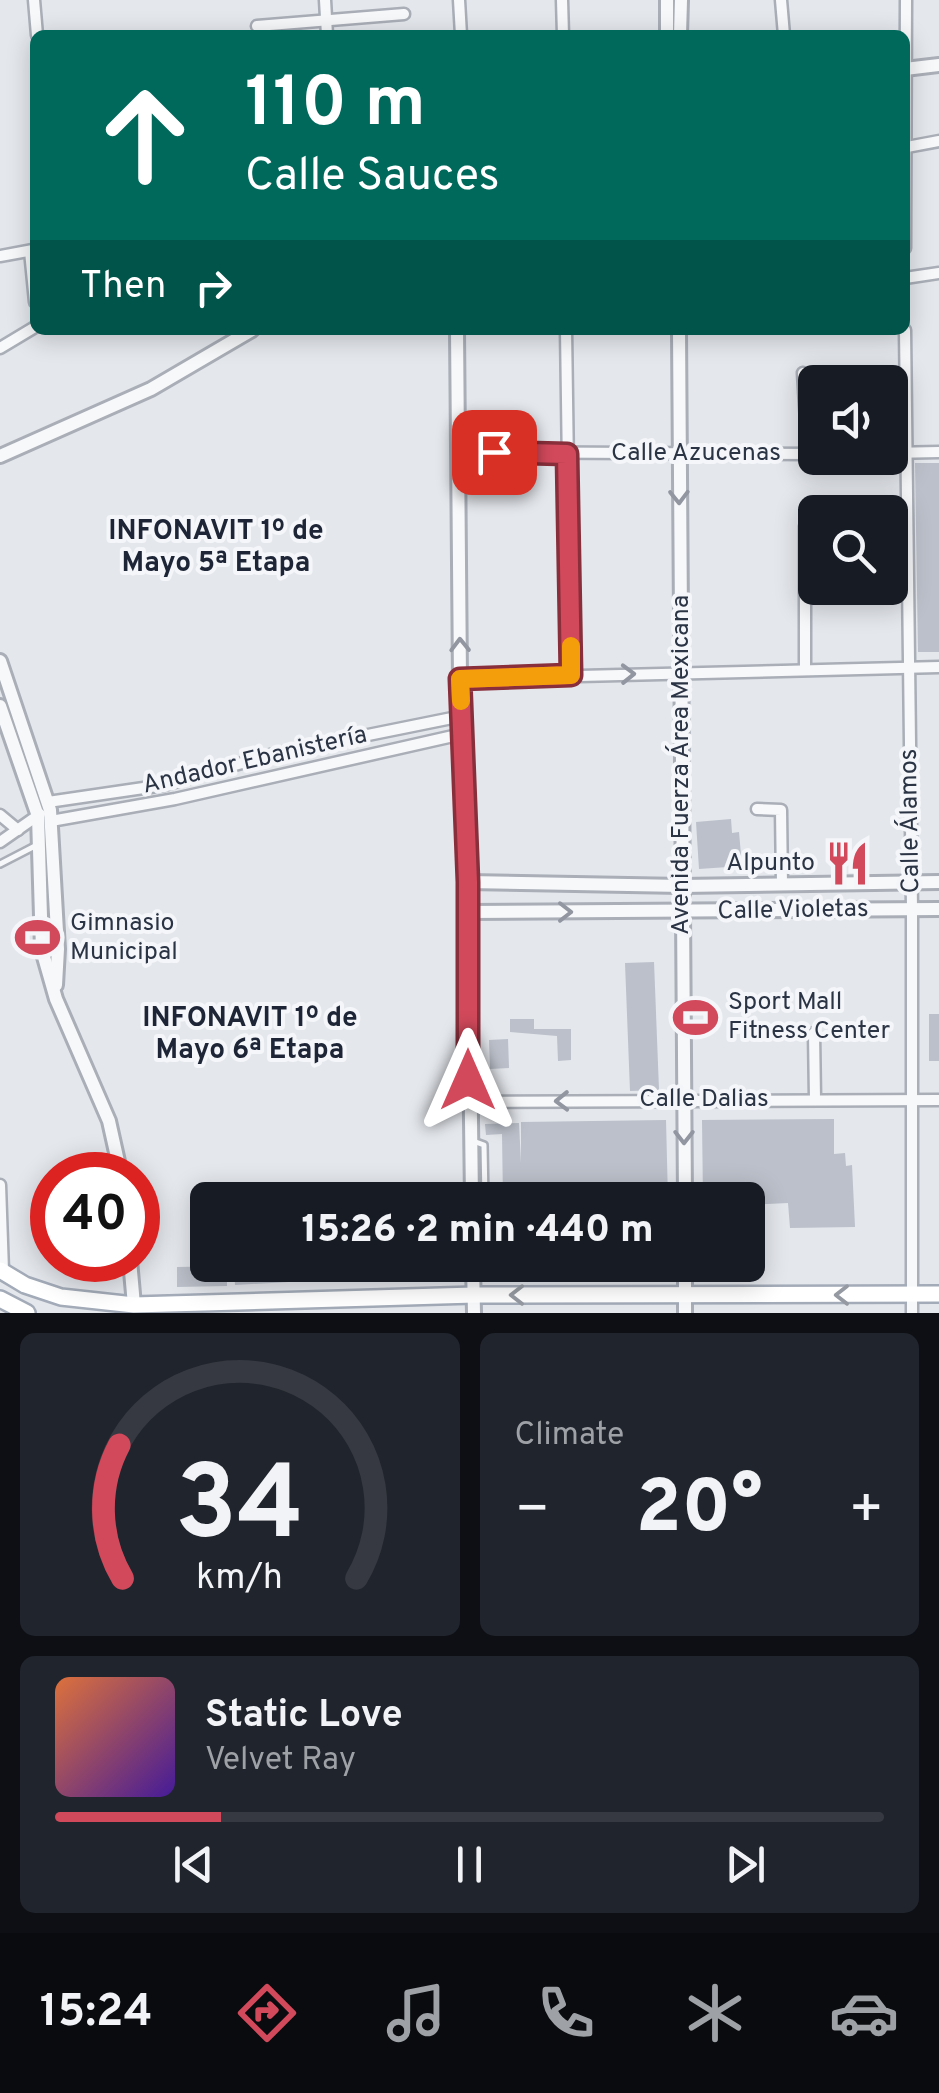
<!DOCTYPE html>
<html lang="en">
<head>
<meta charset="utf-8">
<style>
  :root { --surface:#171b24; --page:#20242c; --text:#f1f3f6; --muted:#9ea1a6; --line:#363941; --accent:#d1495b }
  body { margin:0; font-family:Overpass,sans-serif; background:var(--page); color:var(--text); height:100vh; display:flex; flex-direction:column; font-size:38px; white-space:nowrap }
  * { box-sizing:border-box; margin:0 }
  p { font-size:32px; color:var(--muted) }
  .icon { flex:none; width:55px; height:55px; fill:none; stroke:currentColor; stroke-width:2; stroke-linecap:round; stroke-linejoin:round }
  .map { position:relative; height:1313px; overflow:hidden }
  .sheet { display:flex; flex-direction:column; gap:20px; padding:20px; background:#0d0f14; flex:1 }
  .sheet>* { flex:none }
  .top-card { position:absolute; left:30px; top:30px; width:880px; height:305px; border-radius:15px; box-shadow:0 5px 25px #0003; background:#00695c; color:#fff; overflow:hidden }
  .tools { position:absolute; left:798px; top:365px; display:grid; gap:20px }
  .tools a { display:grid; place-items:center; width:110px; height:110px; border-radius:15px; background:var(--surface); box-shadow:0 5px 25px #0003; font-size:50px }
  .speed { position:absolute; left:30px; top:1152px; display:flex; gap:20px; font-size:50px; font-weight:700; text-align:center }
  .speed>* { display:grid; place-content:center; width:130px; height:130px; border-radius:50%; background:var(--surface); box-shadow:0 5px 25px #0003; line-height:1 }
  .speed .limit { border:15px solid #d22; background:#fff; color:#111 }
  .pin { position:absolute; display:grid; place-items:center; width:85px; height:85px; color:#fff; margin:-42px; border-radius:20px; box-shadow:0 5px 15px #0006 }
  .me { position:absolute; width:110px; margin:-55px; rotate:0deg; stroke-linejoin:round; filter:drop-shadow(0 0 8px #0008) }
  .turn { display:flex; align-items:center; gap:35px; height:210px; padding:0 50px; font-size:45px }
  .turn .icon { width:130px; height:130px; stroke-width:2.5 }
  .turn b { display:block; font-size:70px; line-height:85px }
  .then { display:flex; align-items:center; height:95px; padding:0 50px; background:#0003; gap:20px; font-size:38px }
  .big { font-size:75px; font-weight:800; line-height:1.1 }
  .sheet .card { flex:1; display:flex; flex-direction:column; justify-content:center; gap:15px; min-width:0; padding:0 35px; border-radius:15px; background:var(--page) }
  .sheet .dial { align-items:center; gap:0 }
  .dial svg { height:260px; overflow:visible; fill:none; stroke:var(--line); stroke-width:7; stroke-linecap:round; text-anchor:middle }
  .dial text { fill:var(--text); stroke:none }
  .song { display:flex; align-items:center; gap:30px }
  .cover { width:120px; height:120px; border-radius:15px; background:linear-gradient(135deg,hsl(20 70% 55%),hsl(260 70% 35%)) }
  .played { height:10px; border-radius:5px; background:linear-gradient(90deg,var(--accent) 20%,var(--line) 20%) }
  .keys { display:flex; justify-content:space-around; direction:ltr }
  .heat { display:flex; justify-content:space-between; align-items:center; font-size:55px; direction:ltr }
  .sheet .tiles { flex:1; display:grid; gap:20px; grid-template-columns:1fr 1fr }
  .card:last-child { grid-column:span 2 }
  .trip { position:absolute; left:190px; top:1182px; width:575px; height:100px; border-radius:15px; background:var(--surface); box-shadow:0 5px 25px #0003; font-weight:800; line-height:100px; text-align:center }
  .dock { display:flex; height:160px; justify-content:space-around; align-items:center; background:#090b0e; color:var(--muted) }
  .dock .icon { width:70px; height:70px }
  .dock .on { color:var(--accent) }
  .dock b { font-size:45px; color:var(--text) }
  .map>svg:first-child { display:block }
</style>
</head>
<body>
<div class="map">
<svg width="939" height="1313" viewBox="0 0 939 1313">
  <rect width="100%" height="100%" fill="#e4e7ec"/>
  <g fill="#bbc0ca">
    <polygon points="915,463 939,463 939,652 918,652"/>
    <polygon points="731,819 732,833 739,832 742,866 699,869 696,822"/>
    <polygon points="654,962 659,1090 630,1091 625,963"/>
    <rect x="929" y="1014" width="10" height="47"/>
    <polygon points="510,1019 534,1019 534,1029 571,1029 571,1060 558,1061 557,1036 510,1032"/>
    <polygon points="508,1039 509,1068 490,1069 489,1040"/>
    <polygon points="834,1119 834,1154 845,1153 846,1166 852,1165 855,1227 790,1228 788,1203 748,1205 748,1200 703,1200 702,1120"/>
    <polygon points="666,1120 668,1200 503,1200 502,1134 486,1135 485,1124 519,1123 521,1163 521,1122"/>
    <polygon points="234,1265 288,1265 289,1282 235,1285"/>
    <polygon points="227,1266 227,1286 177,1287 177,1267"/>
  </g>
  <g fill="none" stroke-linecap="round" stroke-linejoin="round">
    <defs>
      <g id="service">
        <polyline points="0,864 35,846"/>
        <polyline points="473,1141 484,1145 485,1200"/>
        <polyline points="519,1265 519,1276 685,1276"/>
      </g>
      <g id="minor">
        <polyline points="34,0 37,35"/>
        <polyline points="325,0 327,35"/>
        <polyline points="459,0 461,35"/>
        <polyline points="562,0 563,35"/>
        <polyline points="781,0 784,35"/>
        <polyline points="257,26 404,14"/>
        <polyline points="907,147 939,141"/>
        <polyline points="905,248 906,0"/>
        <polyline points="30,251 35,302"/>
        <polyline points="0,256 33,250"/>
        <polyline points="905,278 939,273"/>
        <polyline points="566,330 571,675"/>
        <polyline points="905,330 912,909 912,1313"/>
        <polyline points="0,348 35,327"/>
        <polyline points="803,373 808,454"/>
        <polyline points="457,452 815,454"/>
        <polyline points="890,453 939,452"/>
        <polyline points="805,526 805,669"/>
        <polyline points="460,679 939,667"/>
        <polyline points="48,802 164,785 274,754 462,716"/>
        <polyline points="757,809 781,810 782,885"/>
        <polyline points="0,815 18,830"/>
        <polyline points="51,821 175,799 462,734"/>
        <polyline points="0,842 40,814"/>
        <polyline points="814,1033 815,1099"/>
        <polyline points="469,1102 939,1100"/>
        <polyline points="0,1185 3,1271"/>
      </g>
      <g id="tertiary">
        <polyline points="667,0 667,35"/>
        <polyline points="680,35 681,0"/>
        <polyline points="905,69 939,65"/>
        <polyline points="457,330 460,679 468,882 472,1200"/>
        <polyline points="679,330 685,1200"/>
        <polyline points="0,456 151,389 252,330"/>
        <polyline points="0,661 50,810 58,949 56,985"/>
        <polyline points="0,706 38,816 42,950 56,999 109,1121 121,1175"/>
        <polyline points="468,882 682,886 939,882"/>
        <polyline points="467,912 939,909"/>
        <polyline points="130,1260 134,1305"/>
        <polyline points="473,1265 474,1313"/>
        <polyline points="685,1313 685,1265"/>
      </g>
      <g id="primary">
        <polyline points="0,1270 25,1285 61,1297 134,1305 474,1295 939,1294"/>
        <polyline points="0,1299 27,1313"/>
      </g>
    </defs>
    <use href="#service" stroke="#a9aeb7" stroke-width="10"/>
    <use href="#minor" stroke="#a9aeb7" stroke-width="15"/>
    <use href="#tertiary" stroke="#a9aeb7" stroke-width="18"/>
    <use href="#primary" stroke="#a3abb8" stroke-width="20"/>
    <use href="#service" stroke="#f7f8fa" stroke-width="5"/>
    <use href="#minor" stroke="#f7f8fa" stroke-width="10"/>
    <use href="#tertiary" stroke="#f7f8fa" stroke-width="12"/>
    <use href="#primary" stroke="#fff" stroke-width="15"/>
  </g>
  <defs><path id="oneway-chevron" d="M-2-3.5L2.5 0L-2 3.5" fill="none" stroke-width="1.6" stroke-linecap="round" stroke-linejoin="round" transform="scale(2.5)"/></defs>
  <g stroke="#9196a0">
    <use href="#oneway-chevron" transform="translate(679 497) rotate(89)"/>
    <use href="#oneway-chevron" transform="translate(460 645) rotate(-91)"/>
    <use href="#oneway-chevron" transform="translate(628 674) rotate(-1)"/>
    <use href="#oneway-chevron" transform="translate(565 912)"/>
    <use href="#oneway-chevron" transform="translate(562 1101) rotate(179)"/>
    <use href="#oneway-chevron" transform="translate(684 1137) rotate(90)"/>
  </g>
  <g stroke="#959aa2">
    <use href="#oneway-chevron" transform="translate(517 1295) rotate(180)"/>
    <use href="#oneway-chevron" transform="translate(842 1295) rotate(180)"/>
  </g>
  <g fill="none" stroke-linecap="round" stroke-linejoin="round">
    <defs>
      <polyline id="route" points="468,1080 468,882 460,679 571,675 567,454 494,452"/>
    </defs>
    <use href="#route" stroke="#882f3b" stroke-width="25"/>
    <use href="#route" stroke="#d1495b" stroke-width="18"/>
    <polyline stroke="#f59e0b" stroke-width="18" points="461,701 460,679 571,675 571,646"/>
  </g>
  <defs>
    <symbol id="restaurant-bare" viewBox="-9 -9 18 18"><path d="M-5-6h1v4h1v-4h1v4h1v-4h1v5L-1.5 .5V6h-2V.5L-5-1ZM5-6V6H3V1.5H1.5Q1.5-4 5-6Z" fill="#d1495b" stroke="#f4f6f9" stroke-width="2.5" paint-order="stroke"/></symbol>
    <symbol id="stadium-bare" viewBox="-9 -9 18 18"><path d="M0-5a6.5 5 0 1 0 0 10a6.5 5 0 1 0 0-10ZM-3.5-1.8h7v3.6h-7Z" fill="#d1495b" stroke="#f4f6f9" stroke-width="2.5" paint-order="stroke"/></symbol>
  </defs>
  <g fill-rule="evenodd">
    <use href="#restaurant-bare" x="816" y="832" width="63" height="63"/>
    <use href="#stadium-bare" x="6" y="906" width="63" height="63"/>
    <use href="#stadium-bare" x="664" y="986" width="63" height="63"/>
  </g>
  <g text-anchor="middle" dominant-baseline="central" stroke-width="8" stroke-linejoin="round" paint-order="stroke">
    <g font-size="25" fill="#2b3445" stroke="#f4f6f9">
      <text x="696" y="454">Calle Azucenas</text>
      <text transform="translate(255 761) rotate(-13)">Andador Ebanistería</text>
      <text transform="translate(682 765) rotate(-90)">Avenida Fuerza Área Mexicana</text>
      <text transform="translate(911 821) rotate(-91)">Calle Álamos</text>
      <text transform="translate(793 911) rotate(-1)">Calle Violetas</text>
      <text x="704" y="1100">Calle Dalias</text>
    </g>
    <g font-size="25" fill="#2b3445" stroke="#f4f6f9" text-anchor="start">
      <text x="815" y="864" text-anchor="end">Alpunto</text>
      <text x="70" y="924">Gimnasio<tspan x="70" dy="29">Municipal</tspan></text>
      <text x="728" y="1003">Sport Mall<tspan x="728" dy="29">Fitness Center</tspan></text>
    </g>
    <g font-size="28" font-weight="bold" fill="#1d2536" stroke="#f4f6f9">
      <text x="216" y="532">INFONAVIT 1º de<tspan x="216" dy="32">Mayo 5ª Etapa</tspan></text>
      <text x="250" y="1019">INFONAVIT 1º de<tspan x="250" dy="32">Mayo 6ª Etapa</tspan></text>
    </g>
  </g>
</svg>
<div class="tools">
<a><svg class="icon" aria-label="sound" viewBox="0 0 24 24"><path d="M4 9h4l5-4v14l-5-4H4zM17 9q2 3 0 6"/></svg></a>
<a><svg class="icon" aria-label="search" viewBox="0 0 24 24"><circle cx="10" cy="10" r="6"/><path d="M15 15l6 6"/></svg></a>
</div>
<div class="speed"><div class="limit">40</div></div>
<div class="pin" style="left:494px;top:452px;background:#d93025"><svg class="icon" aria-label="arrive" viewBox="0 0 24 24"><path d="M6 21V4h12l-3 4 3 4H6"/></svg></div>
<svg class="me" style="left:468px;top:1080px" viewBox="-20 -20 40 40"><path d="M0-17L14 15 0 8-14 15z" fill="#d1495b" stroke="#fff" stroke-width="4"/></svg>
<div class="trip">15:26 · 2 min · 440 m</div>
<div class="top-card">
<div class="turn"><svg class="icon" aria-label="ahead" viewBox="0 0 24 24"><path d="M12 20V5M6 11l6-6 6 6"/></svg><div><b>110 m</b>Calle Sauces</div></div>
<div class="then">Then<svg class="icon" aria-label="right" viewBox="0 0 24 24"><path d="M7 20v-9h11M14 6l5 5-5 5"/></svg></div>
</div>
</div>
<section class="sheet">
<div class="tiles">
<div class="card dial"><svg viewBox="0 0 100 80">
<path d="M14 69A42 42 0 1 1 86 69"/>
<path d="M14 69A42 42 0 0 1 13 28" stroke="#d1495b"/>
<text x="50" y="56" font-size="32" font-weight="700">34</text>
<text x="50" y="72" font-size="11">km/h</text>
</svg></div>
<div class="card"><p>Climate</p>
<div class="heat"><a>−</a><b class="big">20°</b><a>+</a></div>
</div>
<div class="card">
<div class="song"><i class="cover"></i><div><b>Static Love</b><p>Velvet Ray</p></div></div>
<div class="played"></div>
<div class="keys"><svg class="icon" aria-label="previous" viewBox="0 0 24 24"><path d="M18 5L8 12l10 7zM5 5v14"/></svg><svg class="icon" aria-label="pause" viewBox="0 0 24 24"><path d="M8 5v14M16 5v14"/></svg><svg class="icon" aria-label="next" viewBox="0 0 24 24"><path d="M6 5l10 7-10 7zM19 5v14"/></svg></div>
</div>
</div>
</section>
<nav class="dock">
<b>15:24</b>
<svg class="icon on" aria-label="directions" viewBox="0 0 24 24"><path d="M12 3l9 9-9 9-9-9zM9 14v-3h6M13 9l2 2-2 2"/></svg>
<svg class="icon" aria-label="music" viewBox="0 0 24 24"><path d="M9 18V5l10-2v13"/><circle cx="6" cy="18" r="3"/><circle cx="16" cy="16" r="3"/></svg>
<svg class="icon" aria-label="phone" viewBox="0 0 24 24"><path d="M5 4h4l2 5-3 2q2 4 5 5l2-3 5 2v4C11 20 4 13 5 4z"/></svg>
<svg class="icon" aria-label="climate" viewBox="0 0 24 24"><path d="M12 3v18M4 7l16 10M4 17L20 7"/></svg>
<svg class="icon" aria-label="car" viewBox="0 0 24 24"><path d="M5 17H2v-5l4-1 3-4h7l3 4 3 1v5h-3M9 17h6M6 11h13"/><circle cx="7" cy="17" r="2"/><circle cx="17" cy="17" r="2"/></svg>
</nav>
</body>
</html>
